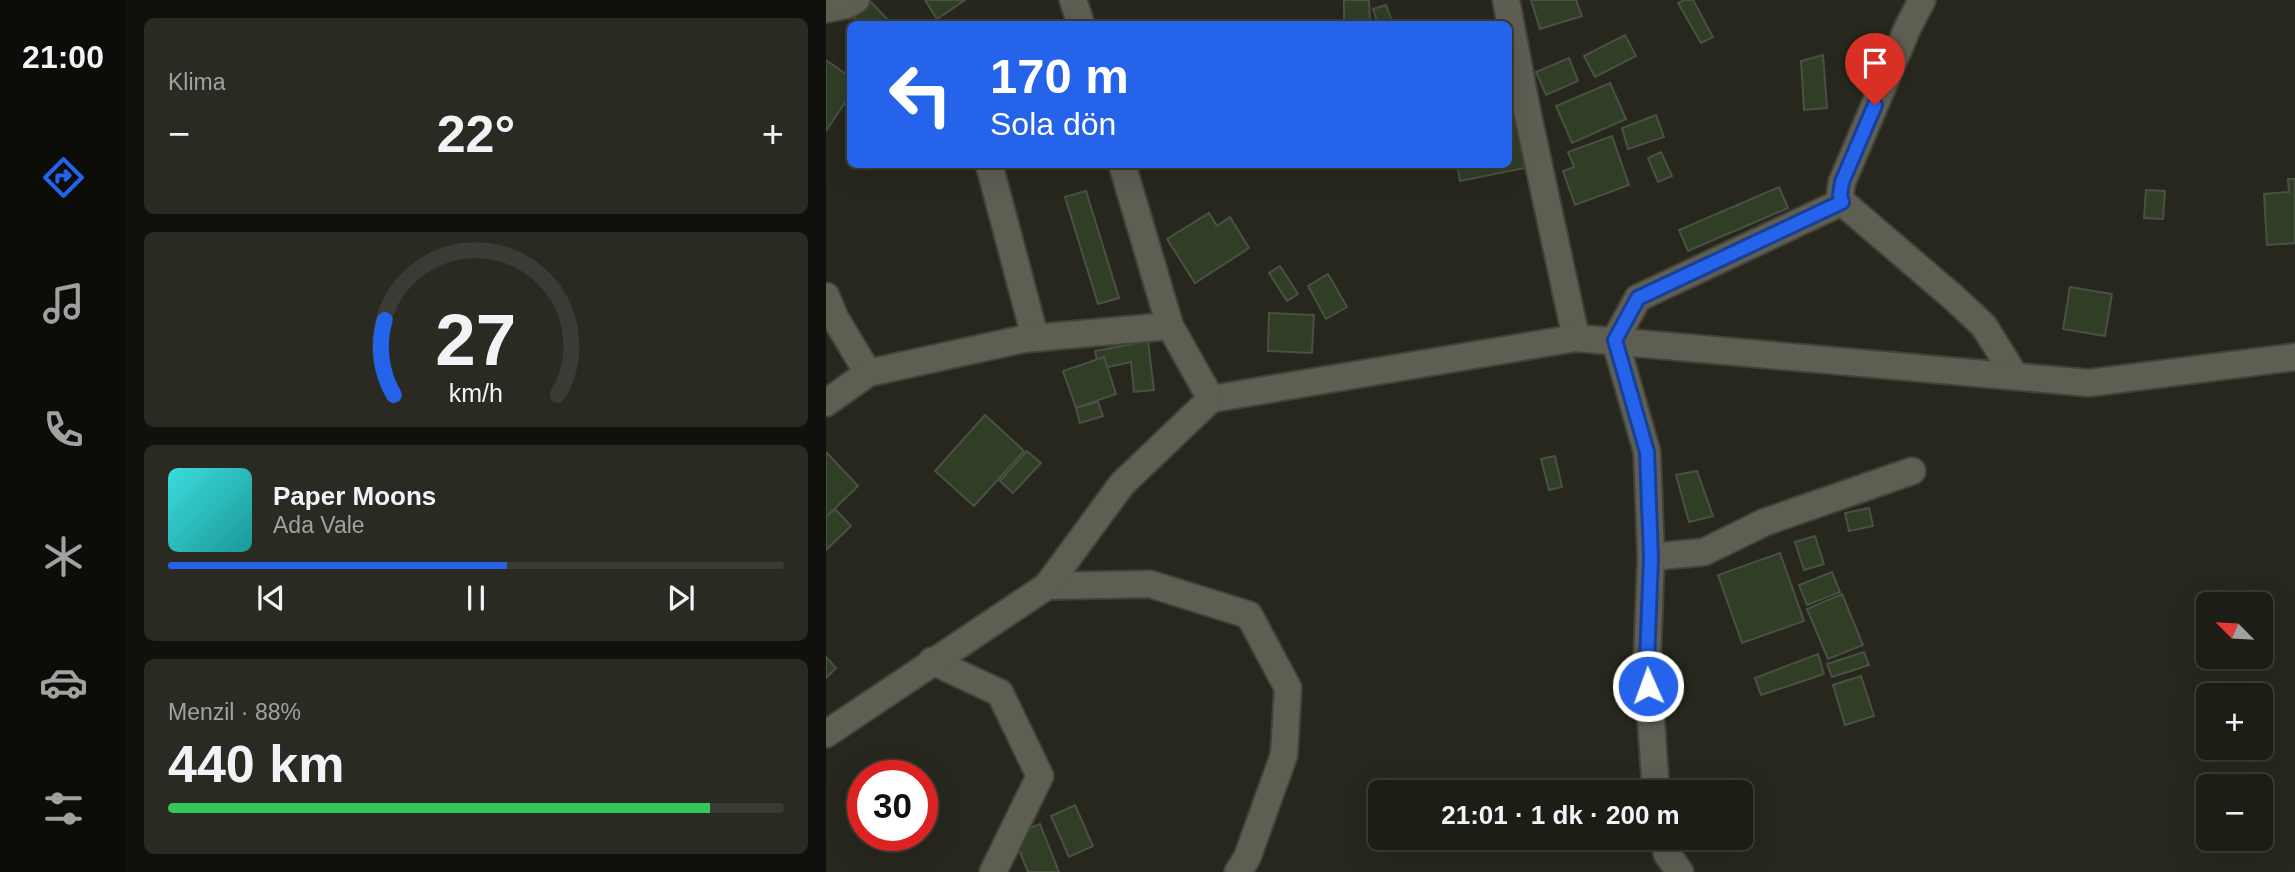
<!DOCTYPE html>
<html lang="tr">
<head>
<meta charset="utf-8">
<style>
  :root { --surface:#1d1d16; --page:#2a2a23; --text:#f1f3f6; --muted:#a0a2a1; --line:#3b3b35; --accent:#2563eb }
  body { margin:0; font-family:Arial,sans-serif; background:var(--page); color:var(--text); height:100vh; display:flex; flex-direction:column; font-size:26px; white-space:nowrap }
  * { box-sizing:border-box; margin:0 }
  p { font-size:23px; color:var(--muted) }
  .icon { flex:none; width:38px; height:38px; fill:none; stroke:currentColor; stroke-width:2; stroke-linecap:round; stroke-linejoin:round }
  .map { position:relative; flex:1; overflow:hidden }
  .sheet { display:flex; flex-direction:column; gap:18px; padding:18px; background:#10100c; width:700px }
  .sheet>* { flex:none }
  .hud { position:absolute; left:21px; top:21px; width:665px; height:147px; border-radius:10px; box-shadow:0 7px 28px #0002,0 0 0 2px var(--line); background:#2563eb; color:#fff; overflow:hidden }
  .needle { width:46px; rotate:294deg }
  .controls { position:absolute; left:1370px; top:592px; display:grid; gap:14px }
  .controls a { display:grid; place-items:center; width:77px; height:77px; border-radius:10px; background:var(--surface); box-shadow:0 7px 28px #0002,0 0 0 2px var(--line); font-size:35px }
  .speed { position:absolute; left:21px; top:760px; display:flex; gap:14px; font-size:35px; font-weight:700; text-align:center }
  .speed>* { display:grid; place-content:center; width:91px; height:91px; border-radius:50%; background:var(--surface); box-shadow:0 7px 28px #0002,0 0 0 2px var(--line); line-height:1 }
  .speed .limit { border:10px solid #d22; background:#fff; color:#111 }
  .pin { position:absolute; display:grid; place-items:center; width:60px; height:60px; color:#fff; margin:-72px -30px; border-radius:50% 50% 50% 0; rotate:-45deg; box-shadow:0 0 7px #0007 }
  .pin .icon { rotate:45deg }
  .me { position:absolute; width:77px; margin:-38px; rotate:358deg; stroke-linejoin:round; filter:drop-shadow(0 0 5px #0008) }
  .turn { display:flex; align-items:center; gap:24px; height:147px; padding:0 28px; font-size:32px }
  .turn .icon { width:91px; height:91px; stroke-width:2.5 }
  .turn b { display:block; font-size:49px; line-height:60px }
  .big { font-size:52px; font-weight:700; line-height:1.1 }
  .sheet .card { flex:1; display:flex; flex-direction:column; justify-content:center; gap:10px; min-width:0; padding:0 24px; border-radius:10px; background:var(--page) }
  .sheet .dial { align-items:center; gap:0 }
  .dial svg { height:182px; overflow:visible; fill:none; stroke:var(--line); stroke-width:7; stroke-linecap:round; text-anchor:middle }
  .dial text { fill:var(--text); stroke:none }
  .song { display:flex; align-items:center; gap:21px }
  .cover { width:84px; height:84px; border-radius:10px; background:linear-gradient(135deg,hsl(180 70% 55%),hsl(180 70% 35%)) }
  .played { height:7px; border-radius:4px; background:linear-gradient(90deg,var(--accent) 55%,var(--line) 55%) }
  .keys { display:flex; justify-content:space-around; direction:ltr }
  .heat { display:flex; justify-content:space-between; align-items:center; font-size:38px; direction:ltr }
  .charge { height:10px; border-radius:5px; background:linear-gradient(90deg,#34c759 88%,var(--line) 0) }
  .trip { position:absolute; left:542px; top:780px; width:385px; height:70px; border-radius:10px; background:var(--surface); box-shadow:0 7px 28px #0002,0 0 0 2px var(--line); font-weight:700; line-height:70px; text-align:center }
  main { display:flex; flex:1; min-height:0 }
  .menu { display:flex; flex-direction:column; width:126px; justify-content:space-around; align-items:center; background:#0c0c09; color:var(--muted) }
  .menu .icon { width:49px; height:49px }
  .menu .current { color:var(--accent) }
  .menu b { font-size:32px; color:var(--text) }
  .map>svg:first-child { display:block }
</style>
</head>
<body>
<main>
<nav class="menu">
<b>21:00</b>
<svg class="icon current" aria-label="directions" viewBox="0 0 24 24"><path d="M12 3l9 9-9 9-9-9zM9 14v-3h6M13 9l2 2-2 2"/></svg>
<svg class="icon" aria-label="music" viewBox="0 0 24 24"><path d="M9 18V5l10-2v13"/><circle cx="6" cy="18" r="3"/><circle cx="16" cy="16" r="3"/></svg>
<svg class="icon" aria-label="phone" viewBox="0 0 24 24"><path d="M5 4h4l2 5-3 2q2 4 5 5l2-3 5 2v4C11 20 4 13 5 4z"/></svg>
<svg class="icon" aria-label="climate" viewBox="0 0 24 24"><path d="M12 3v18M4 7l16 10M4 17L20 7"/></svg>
<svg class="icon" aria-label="car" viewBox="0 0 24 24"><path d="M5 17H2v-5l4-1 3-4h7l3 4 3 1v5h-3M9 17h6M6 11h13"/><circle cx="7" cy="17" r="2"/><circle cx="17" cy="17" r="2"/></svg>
<svg class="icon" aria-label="filters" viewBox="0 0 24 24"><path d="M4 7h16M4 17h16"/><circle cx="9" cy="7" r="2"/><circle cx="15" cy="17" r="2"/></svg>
</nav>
<section class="sheet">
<div class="card"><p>Klima</p>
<div class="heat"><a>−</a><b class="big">22°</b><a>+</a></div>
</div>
<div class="card dial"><svg viewBox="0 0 100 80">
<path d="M14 69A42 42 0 1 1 86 69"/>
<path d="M14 69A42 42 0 0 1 10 36" stroke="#2563eb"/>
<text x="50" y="56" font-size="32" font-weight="700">27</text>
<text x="50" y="72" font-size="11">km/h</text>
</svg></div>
<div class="card">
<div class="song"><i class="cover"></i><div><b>Paper Moons</b><p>Ada Vale</p></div></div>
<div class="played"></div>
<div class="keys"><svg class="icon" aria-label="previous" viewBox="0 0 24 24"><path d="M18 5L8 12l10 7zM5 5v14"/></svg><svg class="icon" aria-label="pause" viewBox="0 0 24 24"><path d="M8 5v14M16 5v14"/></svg><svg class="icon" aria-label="next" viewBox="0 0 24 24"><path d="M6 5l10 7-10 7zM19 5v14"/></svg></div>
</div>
<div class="card"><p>Menzil · 88%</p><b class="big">440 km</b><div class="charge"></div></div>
</section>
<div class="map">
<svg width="1469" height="872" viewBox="0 0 1469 872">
  <rect width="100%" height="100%" fill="#27271d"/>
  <g fill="#2f3e24" stroke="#4a5046" stroke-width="2">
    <polygon points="43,0 66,24 35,24 26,15"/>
    <polygon points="99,0 139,0 111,19"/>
    <polygon points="518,0 543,0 544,21 518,20"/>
    <polygon points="705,0 750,0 756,16 714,29"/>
    <polygon points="858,0 867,0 887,37 875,43 852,3"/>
    <polygon points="560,5 567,24 552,24 547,9"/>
    <polygon points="799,35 810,56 769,77 758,56"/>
    <polygon points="997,55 1001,108 978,110 975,61"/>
    <polygon points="743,58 752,81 720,95 710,72"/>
    <polygon points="0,60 24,77 24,95 0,131"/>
    <polygon points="784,83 800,119 746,143 730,106"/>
    <polygon points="683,86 699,168 634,181 631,164 682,164"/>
    <polygon points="830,115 838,137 802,149 796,128"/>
    <polygon points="786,136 803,185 749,205 737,171 748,167 742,152"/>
    <polygon points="835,152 846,176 832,182 822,158"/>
    <polygon points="1462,179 1469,179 1469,243 1441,245 1438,194 1463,192"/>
    <polygon points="953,187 962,208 862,251 853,230"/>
    <polygon points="1320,190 1339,191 1337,219 1318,218"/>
    <polygon points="260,191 293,298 272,304 239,197"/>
    <polygon points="383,213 391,226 404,217 423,248 369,283 341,239"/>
    <polygon points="454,266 472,294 461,301 443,273"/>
    <polygon points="502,274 521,307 500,319 482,286"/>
    <polygon points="1244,287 1286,294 1279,336 1237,329"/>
    <polygon points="443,313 488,315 486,353 442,351"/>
    <polygon points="322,341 328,390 308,392 305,362 273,369 269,351"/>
    <polygon points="278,357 290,394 250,408 237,371"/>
    <polygon points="272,402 277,416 254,423 250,408"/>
    <polygon points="159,415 198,451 148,506 109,471"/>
    <polygon points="201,451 215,463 187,493 174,481"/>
    <polygon points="0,452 32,486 0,517"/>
    <polygon points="729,456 736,487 723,490 715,459"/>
    <polygon points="871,471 887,516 863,522 850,475"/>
    <polygon points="1043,508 1047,526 1023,531 1019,513"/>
    <polygon points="9,509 25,526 0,550 0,517"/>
    <polygon points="989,536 998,564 978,570 969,542"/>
    <polygon points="954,553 978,621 916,643 892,575"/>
    <polygon points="1006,572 1014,592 981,605 973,585"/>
    <polygon points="1016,594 1037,645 1002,659 981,609"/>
    <polygon points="1038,652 1043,665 1006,677 1001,664"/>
    <polygon points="992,654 998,674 935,695 929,678"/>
    <polygon points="0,657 10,668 0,678"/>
    <polygon points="1035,676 1048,716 1019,725 1007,685"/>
    <polygon points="249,805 267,846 243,857 225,816"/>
    <polygon points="214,824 233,872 202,872 187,835"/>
  </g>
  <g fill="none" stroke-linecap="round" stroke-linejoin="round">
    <defs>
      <g id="minor">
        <polyline points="247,0 255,24"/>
        <polyline points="680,0 701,111 750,338"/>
        <polyline points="1096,0 1082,27 1016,182 1014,195 1016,202 1127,297 1158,326 1189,376"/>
        <polyline points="0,9 21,5 30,0"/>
        <polyline points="163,164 209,337"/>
        <polyline points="0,296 9,318 42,373"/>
        <polyline points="385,399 750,338 1263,383 1469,357"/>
        <polyline points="0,403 42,373 197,339 344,326"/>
        <polyline points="825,557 878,552 939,522 1086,471"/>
        <polyline points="221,586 324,584 423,615 462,688 458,755 421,858 412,872"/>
        <polyline points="106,661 174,693 214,776 167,872"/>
        <polyline points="0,734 221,586 296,484 385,399 344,326 296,164"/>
        <polyline points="830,793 821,661 825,557 821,452 789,340 812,298 1016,202"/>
        <polyline points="838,838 841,854 854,872"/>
      </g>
    </defs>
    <use href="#minor" stroke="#424239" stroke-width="30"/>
    <use href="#minor" stroke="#5e5e53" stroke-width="26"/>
  </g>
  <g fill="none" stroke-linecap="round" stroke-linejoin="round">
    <defs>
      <polyline id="route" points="822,686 821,661 825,557 821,452 789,340 812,298 1016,202 1014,195 1016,182 1049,105"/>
    </defs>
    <use href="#route" stroke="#184099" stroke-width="18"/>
    <use href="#route" stroke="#2563eb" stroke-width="12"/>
  </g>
</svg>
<div class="controls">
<a><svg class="needle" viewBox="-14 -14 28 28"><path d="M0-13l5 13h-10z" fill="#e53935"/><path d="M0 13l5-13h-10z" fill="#a0a2a1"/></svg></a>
<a>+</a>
<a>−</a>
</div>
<div class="speed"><div class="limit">30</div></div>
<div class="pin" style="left:1049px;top:105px;background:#d93025"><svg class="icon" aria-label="arrive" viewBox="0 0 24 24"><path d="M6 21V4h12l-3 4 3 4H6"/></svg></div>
<svg class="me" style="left:822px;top:686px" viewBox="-20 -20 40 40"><circle r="17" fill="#2563eb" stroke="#fff" stroke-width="3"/><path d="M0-11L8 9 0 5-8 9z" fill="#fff"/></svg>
<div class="trip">21:01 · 1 dk · 200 m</div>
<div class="hud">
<div class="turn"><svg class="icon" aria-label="left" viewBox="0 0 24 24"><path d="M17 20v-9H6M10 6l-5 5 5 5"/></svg><div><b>170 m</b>Sola dön</div></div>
</div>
</div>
</main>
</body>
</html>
